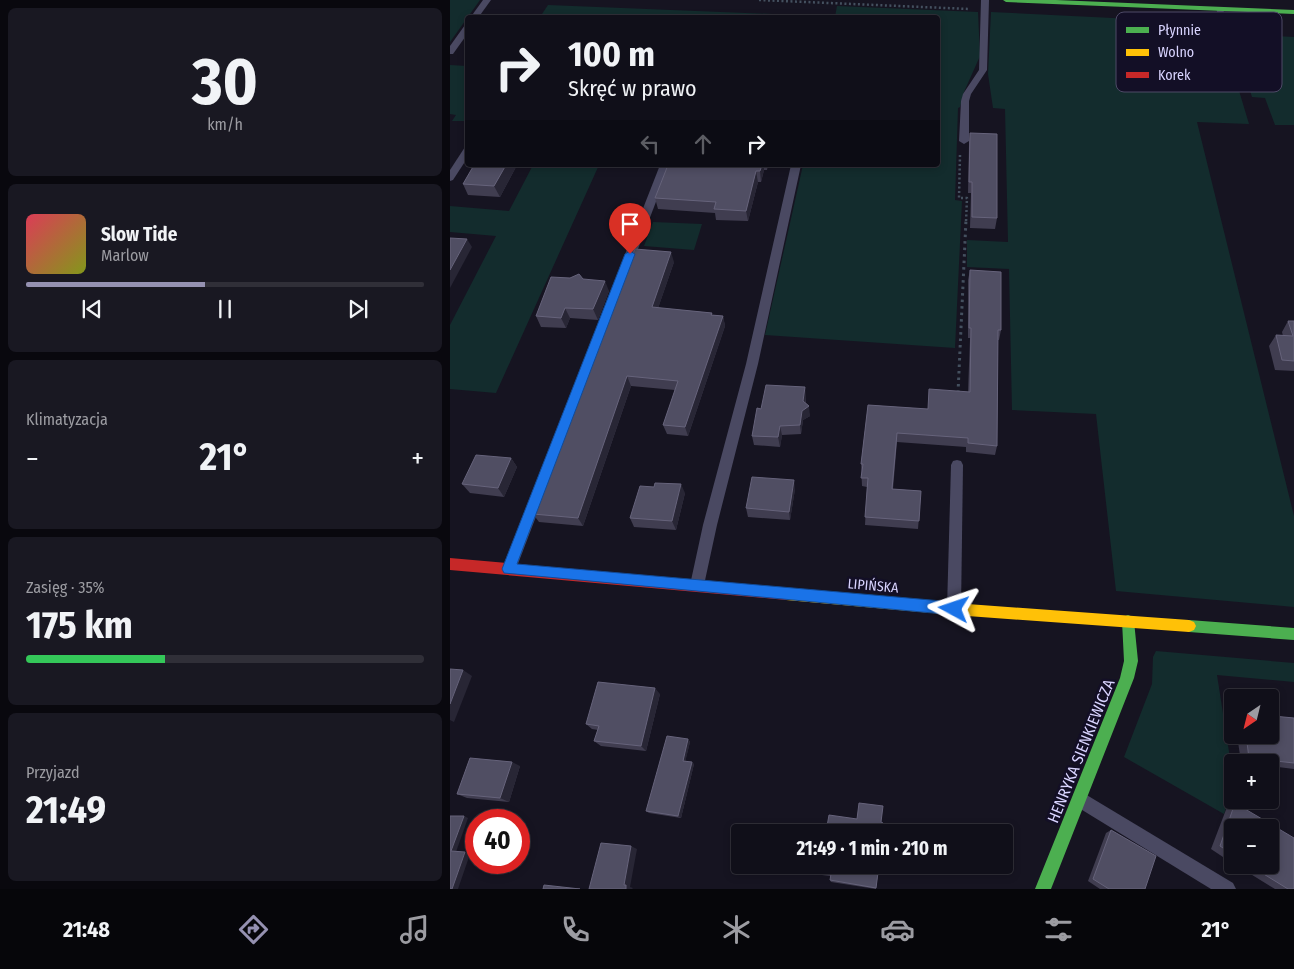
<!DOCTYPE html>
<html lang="pl">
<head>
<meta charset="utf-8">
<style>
  :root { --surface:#100f19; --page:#191822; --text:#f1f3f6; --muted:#9c9ca2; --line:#302f38; --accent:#9591b1 }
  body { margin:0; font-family:"Fira Sans Condensed",sans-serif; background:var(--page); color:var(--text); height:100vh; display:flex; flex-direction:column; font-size:19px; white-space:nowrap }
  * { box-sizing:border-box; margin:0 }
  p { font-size:16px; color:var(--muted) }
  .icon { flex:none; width:28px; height:28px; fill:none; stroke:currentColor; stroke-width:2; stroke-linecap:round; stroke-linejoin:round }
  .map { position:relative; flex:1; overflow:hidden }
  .drawer { display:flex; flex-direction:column; gap:8px; padding:8px; background:#09080e; width:450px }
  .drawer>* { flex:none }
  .banner { position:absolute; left:15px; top:15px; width:475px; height:152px; border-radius:5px; box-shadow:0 2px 8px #0003,0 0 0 1px var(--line); background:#100f19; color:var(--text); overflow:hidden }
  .needle { width:32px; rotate:215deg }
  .controls { position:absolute; left:774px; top:689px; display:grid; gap:10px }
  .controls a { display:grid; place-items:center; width:55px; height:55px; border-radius:5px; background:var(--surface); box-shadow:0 2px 8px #0003,0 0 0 1px var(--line); font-size:25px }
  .speed { position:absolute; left:15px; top:809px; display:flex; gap:10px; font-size:25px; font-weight:700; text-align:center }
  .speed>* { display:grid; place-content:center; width:65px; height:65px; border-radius:50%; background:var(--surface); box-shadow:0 2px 8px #0003,0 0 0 1px var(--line); line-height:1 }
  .speed .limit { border:8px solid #d22; background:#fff; color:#111 }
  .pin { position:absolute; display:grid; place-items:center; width:42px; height:42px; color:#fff; margin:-51px -21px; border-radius:50% 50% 50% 0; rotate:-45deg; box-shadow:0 0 5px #0007 }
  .pin .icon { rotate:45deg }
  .me { position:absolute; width:55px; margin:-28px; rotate:275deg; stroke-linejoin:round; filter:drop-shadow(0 0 4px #0008) }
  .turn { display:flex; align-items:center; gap:18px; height:105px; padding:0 20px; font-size:22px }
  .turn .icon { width:65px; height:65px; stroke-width:2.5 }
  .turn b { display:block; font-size:35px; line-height:42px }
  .lanes { display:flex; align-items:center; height:48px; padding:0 20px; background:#0003; justify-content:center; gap:25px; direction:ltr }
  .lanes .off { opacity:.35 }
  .big { font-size:38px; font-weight:700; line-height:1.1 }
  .drawer .card { flex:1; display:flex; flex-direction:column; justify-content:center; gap:8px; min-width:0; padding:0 18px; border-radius:8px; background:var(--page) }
  .drawer .dial { align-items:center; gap:0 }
  .dial b { font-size:65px; line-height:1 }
  .song { display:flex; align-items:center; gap:15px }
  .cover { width:60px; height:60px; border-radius:8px; background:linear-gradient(135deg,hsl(350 70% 55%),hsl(70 70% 35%)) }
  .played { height:5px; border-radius:2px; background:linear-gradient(90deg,var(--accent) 45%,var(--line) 45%) }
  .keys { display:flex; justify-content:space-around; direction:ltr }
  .heat { display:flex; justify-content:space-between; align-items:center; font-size:28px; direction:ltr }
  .charge { height:8px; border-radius:4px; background:linear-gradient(90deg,#34c759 35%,var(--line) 0) }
  .trip { position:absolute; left:281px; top:824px; width:282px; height:50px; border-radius:5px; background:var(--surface); box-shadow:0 2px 8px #0003,0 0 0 1px var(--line); font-weight:700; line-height:50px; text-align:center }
  .menu { display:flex; height:80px; justify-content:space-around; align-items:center; background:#06060a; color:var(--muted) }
  .menu .icon { width:35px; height:35px }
  .menu .current { color:var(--accent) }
  .menu b { font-size:22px; color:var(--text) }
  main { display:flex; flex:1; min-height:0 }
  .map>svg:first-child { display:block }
</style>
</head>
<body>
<main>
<section class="drawer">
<div class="card dial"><b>30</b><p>km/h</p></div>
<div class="card">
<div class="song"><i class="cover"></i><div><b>Slow Tide</b><p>Marlow</p></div></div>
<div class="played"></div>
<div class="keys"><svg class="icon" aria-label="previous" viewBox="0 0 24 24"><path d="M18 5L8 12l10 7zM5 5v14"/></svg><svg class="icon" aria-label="pause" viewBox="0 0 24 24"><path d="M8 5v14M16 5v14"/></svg><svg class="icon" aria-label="next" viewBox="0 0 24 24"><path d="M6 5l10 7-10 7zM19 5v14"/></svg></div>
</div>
<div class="card"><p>Klimatyzacja</p>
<div class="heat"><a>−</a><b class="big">21°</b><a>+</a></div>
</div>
<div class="card"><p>Zasięg · 35%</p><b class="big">175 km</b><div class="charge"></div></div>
<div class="card"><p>Przyjazd</p><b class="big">21:49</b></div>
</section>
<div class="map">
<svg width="844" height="889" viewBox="0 0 844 889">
  <rect width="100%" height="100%" fill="#161421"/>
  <g fill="#132c2d">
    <polygon points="0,0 30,0 0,42"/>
    <polygon points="98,5 323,14 321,18 90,17"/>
    <polygon points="387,6 528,12 530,56 514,92 510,107 508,108 505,200 512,201 505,348 315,335 353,165 488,165 488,18 385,17"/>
    <polygon points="541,12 683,19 684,30 772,34 799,124 747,122 844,516 844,607 666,591 646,414 562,410 559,269 517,267 517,240 558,242 555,109 543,108 538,74"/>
    <polygon points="782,34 844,37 844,125 825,125 815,98 802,97"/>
    <polygon points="0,65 17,66 17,121 2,121 6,115 0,114"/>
    <polygon points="83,165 149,165 46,393 0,389 0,325 46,236 0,232 0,206 59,211"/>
    <polygon points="203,222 252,224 244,250 194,246"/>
    <polygon points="706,651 844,663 844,682 767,675 782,771 782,790 774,814 674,757 702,684 703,657"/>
  </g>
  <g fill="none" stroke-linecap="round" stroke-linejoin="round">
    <g stroke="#44505f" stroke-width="2.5" stroke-dasharray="2 2.5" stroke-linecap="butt">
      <polyline points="309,0 519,9"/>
      <polyline points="510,155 509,198 517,198 516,222"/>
    </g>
    <polyline stroke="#44505f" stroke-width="3" stroke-dasharray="2.5 4" stroke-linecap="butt" points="508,393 516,220"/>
    <g fill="#4a4962" fill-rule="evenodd">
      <polygon points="33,0 41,0 28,18 20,18"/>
      <polygon points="531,0 539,0 537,70 521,94 519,101 519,141 514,144 509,141 511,101 513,94 529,70"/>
      <polygon points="766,7 773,9 779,30 778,32 771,30"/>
      <polygon points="15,25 18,25 18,33 3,54 0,54 0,46"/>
      <polygon points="18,146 18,157 3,180 0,181 0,170 15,147"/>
      <polygon points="210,165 220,165 66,569 64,573 59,575 54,573 52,569"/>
      <polygon points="341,165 351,165 308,364 267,525 254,585 252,590 247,592 242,590 240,585 253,525 296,364"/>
      <polygon points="507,460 511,461 513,465 511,609 509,614 504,616 499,614 497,609 501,465 503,461"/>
      <polygon points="630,791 783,883 786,889 761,889 624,805 622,799 624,793"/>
    </g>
    <g fill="#4caf50" fill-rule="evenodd">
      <polygon points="553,0 606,0 844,10 844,14 556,2"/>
      <polygon points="678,615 683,617 684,621 688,661 684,678 601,889 585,889 670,678 674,661 672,621 673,617"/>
      <polygon points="739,620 844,628 844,640 739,632 734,630 732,626 734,622"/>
    </g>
    <polygon fill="#ffc107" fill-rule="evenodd" points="336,588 504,603 739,620 744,622 746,626 744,630 739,632 504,615 336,600 332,598 330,594 332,590"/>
    <polygon fill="#c62828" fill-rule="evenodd" points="0,558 336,588 340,590 342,594 340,598 336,600 0,570"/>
  </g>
  <g fill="#403d50">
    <polygon points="520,133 547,218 545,229 520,228 521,193 518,193 519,144"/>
    <polygon points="67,165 50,197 18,195 13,184"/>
    <polygon points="218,165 318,165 317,170 314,170 311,182 308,182 298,221 266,220 265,213 208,209 205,198"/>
    <polygon points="224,262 208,308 262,313 262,315 273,316 275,326 238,436 217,434 213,425 225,390 181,386 133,526 89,522 83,514 160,314 159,311"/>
    <polygon points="520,270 551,330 549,340 548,340 547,446 545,455 516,452 516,447 447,442 443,489 471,491 468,529 415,525 417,487 412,486 411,464 418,405 477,409 518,392 520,338 518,338 518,280"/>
    <polygon points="133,279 159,291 148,320 120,318 116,328 91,327 86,316"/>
    <polygon points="838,321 844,321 844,371 825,370 819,346 826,335 833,336 832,332"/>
    <polygon points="356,397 356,403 360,416 353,420 351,434 332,435 330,447 304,445 302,436 311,409"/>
    <polygon points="61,458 67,467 54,497 20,493 12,484"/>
    <polygon points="345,489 340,520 298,517 296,508"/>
    <polygon points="235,493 226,530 184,527 180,518"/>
    <polygon points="210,694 196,751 151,746 144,741 148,730 142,729 136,724"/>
    <polygon points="823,716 844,718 844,769 820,766 820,762 791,762 787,735 820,735"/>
    <polygon points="238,739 240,742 235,761 244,764 231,818 199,813 196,811"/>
    <polygon points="70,766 59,802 17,798 7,794"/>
    <polygon points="785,803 844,889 825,889 786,865 820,865 782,828 782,863 761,849 777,807"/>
    <polygon points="661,830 695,889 650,889 638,881 656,833"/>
    <polygon points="429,865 426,889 381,882 380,880 380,876 372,875 371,872"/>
  </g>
  <g fill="#282635">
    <polygon points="56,165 67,165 50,197 44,186"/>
    <polygon points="312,165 314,165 314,170 311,182 310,171"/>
    <polygon points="306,171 308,182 298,221 296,211"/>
    <polygon points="17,239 22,247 0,288 0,270"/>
    <polygon points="221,252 224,262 205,317 202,307"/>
    <polygon points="155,281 159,291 148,320 143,309"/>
    <polygon points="115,308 120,318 116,328 111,318"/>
    <polygon points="273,316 275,326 238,436 235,427"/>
    <polygon points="177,376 181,386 133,526 128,518"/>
    <polygon points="355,387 356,397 355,409 359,406 360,416 353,420 351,434 350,425"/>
    <polygon points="330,426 332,435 330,447 328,437"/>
    <polygon points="61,458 67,467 54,497 48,488"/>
    <polygon points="344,480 345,489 340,520 339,512"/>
    <polygon points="231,484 235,493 226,530 222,521"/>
    <polygon points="13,670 22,676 4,722 0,720 0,704"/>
    <polygon points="205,688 210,694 196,751 191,746"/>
    <polygon points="238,739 240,742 235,763 233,761"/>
    <polygon points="62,762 70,766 59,802 50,798"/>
    <polygon points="242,762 244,764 231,818 228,816"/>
    <polygon points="14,816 18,818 6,852 1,851"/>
    <polygon points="181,846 187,849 180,887 183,888 182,889 176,889 174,885"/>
    <polygon points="15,852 20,854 8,889 2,889"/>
  </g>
  <g fill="#504e63" stroke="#66637b">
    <polygon points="520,133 547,134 547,218 522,217 522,182 519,182"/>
    <polygon points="24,165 56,165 44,186 13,184"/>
    <polygon points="218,165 312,165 310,171 306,171 296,211 264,209 266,202 205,198"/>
    <polygon points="0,238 17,239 0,270"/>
    <polygon points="185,249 221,252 202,307 262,313 261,315 273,316 235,427 213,425 228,381 177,376 128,518 83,514 161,311 159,311"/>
    <polygon points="520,270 551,272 551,330 548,330 547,446 518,443 518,438 447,433 442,489 471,491 469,521 415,517 418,478 411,478 413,464 411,464 418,405 478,409 479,389 520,392 521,328 519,328"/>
    <polygon points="129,274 133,279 155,281 143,309 115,308 111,318 86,316 101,277 120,278"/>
    <polygon points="838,321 844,321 844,361 832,360 826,335 843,336"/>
    <polygon points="316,385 355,387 353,401 359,406 352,411 350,425 330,426 328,437 302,436 307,408 311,409"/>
    <polygon points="26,455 61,458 48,488 12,484"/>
    <polygon points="302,477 344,480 339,512 296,508"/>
    <polygon points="205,483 231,484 222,521 180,518 190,486 204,487"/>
    <polygon points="0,669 13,670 0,704"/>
    <polygon points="148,682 205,688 191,746 144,741 149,726 136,724"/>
    <polygon points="820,710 823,716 844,718 844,763 799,758 796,735 820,735"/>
    <polygon points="217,736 238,739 233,761 242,762 228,816 196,811"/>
    <polygon points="20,758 62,762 50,798 7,794"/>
    <polygon points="409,803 433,806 431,822 433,823 432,832 376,832 379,815 407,819"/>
    <polygon points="785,803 844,838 844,889 838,889 799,865 820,865 820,828 782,828 782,854 770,846"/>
    <polygon points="0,816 14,816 1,851 15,852 2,889 0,889"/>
    <polygon points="661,830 706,856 695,889 659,889 643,879"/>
    <polygon points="151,843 181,846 174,885 176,885 176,889 139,889"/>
    <polygon points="372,865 429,865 426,888 380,880 381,874 371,872"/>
    <polygon points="94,885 130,889 93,889"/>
  </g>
  <polygon fill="#1a73e8" stroke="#114b97" points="180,251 185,254 67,564 504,602 509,604 511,609 509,613 504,615 54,573 52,569 175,254"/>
  <g text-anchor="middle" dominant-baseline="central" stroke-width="5" stroke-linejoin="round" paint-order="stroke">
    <g font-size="14" fill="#d9d4ff" stroke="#130f26">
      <text transform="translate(423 586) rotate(5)">LIPIŃSKA</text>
    </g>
    <g font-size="16" fill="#d9d4ff" stroke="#130f26">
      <text transform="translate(631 751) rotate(-68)">HENRYKA SIENKIEWICZA</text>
    </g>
  </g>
  <rect x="666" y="12" width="166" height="80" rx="8" fill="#130f26" stroke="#4e4a67" stroke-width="1"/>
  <rect x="676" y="27" width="23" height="6" fill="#4caf50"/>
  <rect x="676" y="49" width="23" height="7" fill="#ffc107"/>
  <rect x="676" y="72" width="23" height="6" fill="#c62828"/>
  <g font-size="14" fill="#d9d4ff">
    <text x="708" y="35">Płynnie</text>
    <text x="708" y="57">Wolno</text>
    <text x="708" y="80">Korek</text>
  </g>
</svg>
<div class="controls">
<a><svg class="needle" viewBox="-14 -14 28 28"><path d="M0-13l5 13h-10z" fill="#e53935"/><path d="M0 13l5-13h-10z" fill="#9c9ca2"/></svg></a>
<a>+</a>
<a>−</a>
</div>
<div class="speed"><div class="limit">40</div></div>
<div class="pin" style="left:180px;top:254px;background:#d93025"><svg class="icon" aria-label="arrive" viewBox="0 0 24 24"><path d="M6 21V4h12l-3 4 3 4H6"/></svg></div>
<svg class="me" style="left:504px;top:609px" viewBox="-20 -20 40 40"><path d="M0-17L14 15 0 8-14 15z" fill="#1a73e8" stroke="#fff" stroke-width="4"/></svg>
<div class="trip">21:49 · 1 min · 210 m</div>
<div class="banner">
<div class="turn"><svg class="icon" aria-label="right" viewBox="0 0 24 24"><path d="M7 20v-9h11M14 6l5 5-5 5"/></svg><div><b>100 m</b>Skręć w prawo</div></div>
<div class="lanes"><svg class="icon off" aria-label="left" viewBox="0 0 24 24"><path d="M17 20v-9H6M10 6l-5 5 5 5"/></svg><svg class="icon off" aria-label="ahead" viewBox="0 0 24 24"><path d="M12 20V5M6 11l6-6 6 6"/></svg><svg class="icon" aria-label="right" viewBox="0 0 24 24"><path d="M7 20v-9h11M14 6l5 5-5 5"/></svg></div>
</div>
</div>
</main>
<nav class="menu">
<b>21:48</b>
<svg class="icon current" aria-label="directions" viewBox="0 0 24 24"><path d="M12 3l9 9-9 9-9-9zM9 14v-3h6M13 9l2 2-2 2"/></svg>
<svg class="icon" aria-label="music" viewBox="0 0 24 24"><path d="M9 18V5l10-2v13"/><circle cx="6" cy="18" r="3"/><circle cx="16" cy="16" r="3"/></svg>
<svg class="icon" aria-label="phone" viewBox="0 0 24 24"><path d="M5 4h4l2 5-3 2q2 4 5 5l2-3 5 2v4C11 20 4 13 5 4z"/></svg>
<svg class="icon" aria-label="climate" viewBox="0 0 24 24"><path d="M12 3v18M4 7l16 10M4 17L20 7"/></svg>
<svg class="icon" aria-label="car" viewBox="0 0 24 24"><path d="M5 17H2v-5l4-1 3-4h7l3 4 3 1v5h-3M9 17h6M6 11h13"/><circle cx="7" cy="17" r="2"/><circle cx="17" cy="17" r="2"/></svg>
<svg class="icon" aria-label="filters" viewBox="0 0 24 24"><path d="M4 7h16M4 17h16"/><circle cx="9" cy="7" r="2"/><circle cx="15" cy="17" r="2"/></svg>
<b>21°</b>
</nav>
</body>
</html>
